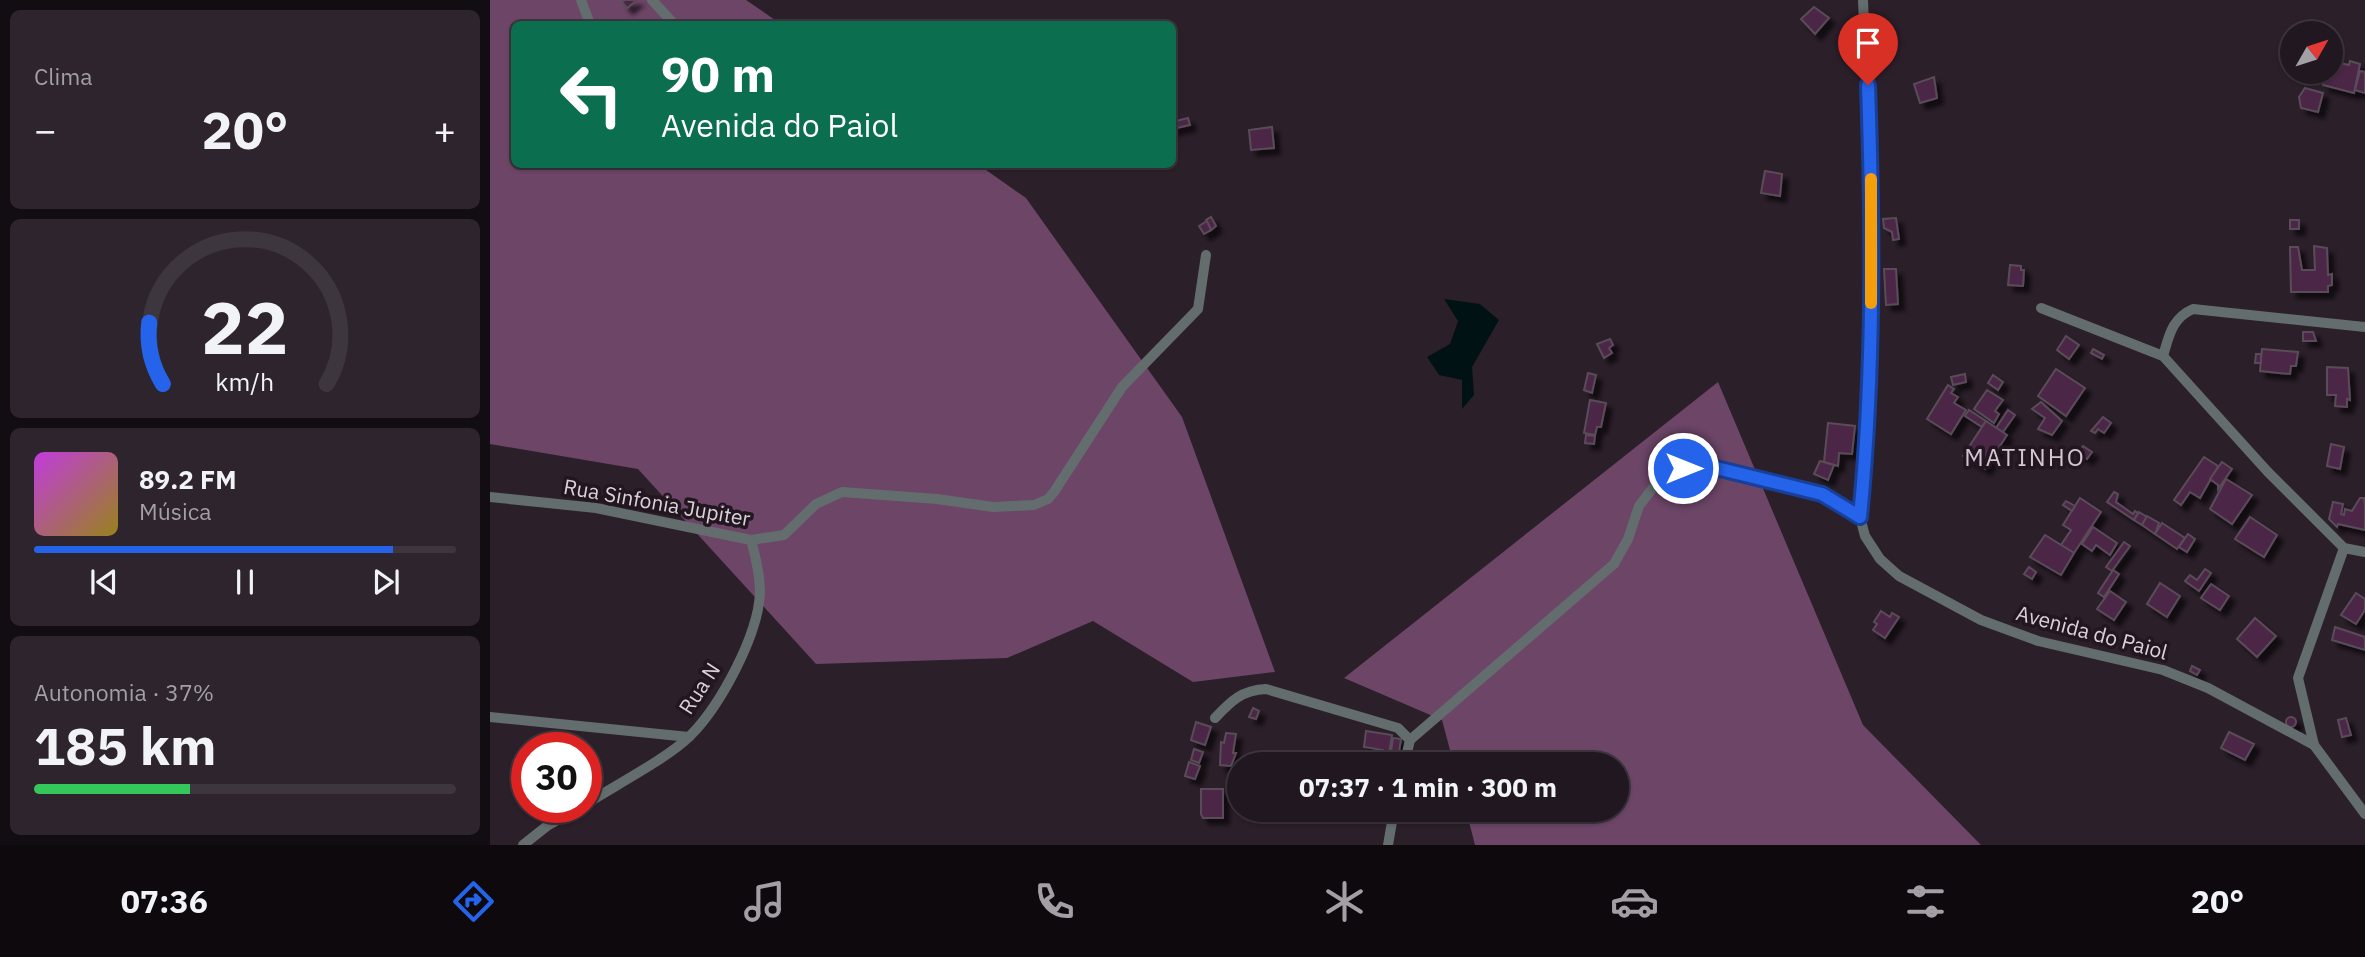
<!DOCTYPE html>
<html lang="pt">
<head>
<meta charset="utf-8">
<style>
  :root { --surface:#201720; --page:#2d242d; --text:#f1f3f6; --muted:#a29fa5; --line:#3d363e; --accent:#2563eb }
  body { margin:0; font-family:"IBM Plex Sans",sans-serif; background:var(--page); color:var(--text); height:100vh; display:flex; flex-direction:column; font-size:26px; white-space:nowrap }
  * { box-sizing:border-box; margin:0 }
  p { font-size:23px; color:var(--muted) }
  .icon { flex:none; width:38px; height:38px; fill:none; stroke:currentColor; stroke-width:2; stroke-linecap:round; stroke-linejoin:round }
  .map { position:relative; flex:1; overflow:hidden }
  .panel { display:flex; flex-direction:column; gap:10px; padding:10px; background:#120d12; width:490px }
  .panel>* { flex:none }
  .guide { position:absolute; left:21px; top:21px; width:665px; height:147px; border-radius:10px; box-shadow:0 2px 5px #0004,0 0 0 2px var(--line); background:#0b6e4f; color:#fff; overflow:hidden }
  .needle { width:46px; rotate:51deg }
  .buttons { position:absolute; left:1790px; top:21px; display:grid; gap:14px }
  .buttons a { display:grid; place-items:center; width:63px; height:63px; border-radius:50%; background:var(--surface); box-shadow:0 2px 5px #0004,0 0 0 2px var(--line); font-size:35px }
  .speed { position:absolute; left:21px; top:732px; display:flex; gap:14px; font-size:35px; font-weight:700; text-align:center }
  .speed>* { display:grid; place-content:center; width:91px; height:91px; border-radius:50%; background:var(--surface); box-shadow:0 2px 5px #0004,0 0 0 2px var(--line); line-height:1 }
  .speed .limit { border:10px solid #d22; background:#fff; color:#111 }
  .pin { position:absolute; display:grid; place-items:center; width:60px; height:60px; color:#fff; margin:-72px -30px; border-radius:50% 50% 50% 0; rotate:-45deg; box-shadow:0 0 7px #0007 }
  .pin .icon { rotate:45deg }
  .me { position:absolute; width:77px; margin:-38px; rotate:90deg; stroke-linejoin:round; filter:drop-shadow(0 0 5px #0008) }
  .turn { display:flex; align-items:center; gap:24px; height:147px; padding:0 35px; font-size:32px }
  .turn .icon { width:91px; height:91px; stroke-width:2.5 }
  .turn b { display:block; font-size:49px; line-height:60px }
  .big { font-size:52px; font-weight:700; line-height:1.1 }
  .panel .tile { flex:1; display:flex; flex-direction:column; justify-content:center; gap:10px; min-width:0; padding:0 24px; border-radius:10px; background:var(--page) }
  .panel .dial { align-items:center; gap:0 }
  .dial svg { height:182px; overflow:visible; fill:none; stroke:var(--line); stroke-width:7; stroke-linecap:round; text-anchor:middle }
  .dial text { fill:var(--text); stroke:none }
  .song { display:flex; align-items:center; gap:21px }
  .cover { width:84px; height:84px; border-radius:10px; background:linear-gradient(135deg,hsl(290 70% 55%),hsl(50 70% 35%)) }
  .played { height:7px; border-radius:4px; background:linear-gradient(90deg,var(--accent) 85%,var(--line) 85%) }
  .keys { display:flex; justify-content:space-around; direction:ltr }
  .heat { display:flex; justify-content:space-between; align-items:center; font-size:38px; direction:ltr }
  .charge { height:10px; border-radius:5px; background:linear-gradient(90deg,#34c759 37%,var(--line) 0) }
  .trip { position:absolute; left:737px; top:752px; width:402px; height:70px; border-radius:35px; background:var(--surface); box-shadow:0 2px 5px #0004,0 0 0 2px var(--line); font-weight:700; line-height:70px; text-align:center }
  .tab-bar { display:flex; height:112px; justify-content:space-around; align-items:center; background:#0d090d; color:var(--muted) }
  .tab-bar .icon { width:49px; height:49px }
  .tab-bar .on { color:var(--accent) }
  .tab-bar b { font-size:32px; color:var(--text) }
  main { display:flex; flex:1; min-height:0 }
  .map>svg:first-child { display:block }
</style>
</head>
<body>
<main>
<section class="panel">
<div class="tile"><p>Clima</p>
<div class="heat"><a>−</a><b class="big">20°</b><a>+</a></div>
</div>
<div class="tile dial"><svg viewBox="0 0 100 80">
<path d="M14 69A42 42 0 1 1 86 69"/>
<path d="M14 69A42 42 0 0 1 8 42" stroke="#2563eb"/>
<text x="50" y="56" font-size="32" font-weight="700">22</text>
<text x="50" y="72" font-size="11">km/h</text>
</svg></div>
<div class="tile">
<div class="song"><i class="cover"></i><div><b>89.2 FM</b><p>Música</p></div></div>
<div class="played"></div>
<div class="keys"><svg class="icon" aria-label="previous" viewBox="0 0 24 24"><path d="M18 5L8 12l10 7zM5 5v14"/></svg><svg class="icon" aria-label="pause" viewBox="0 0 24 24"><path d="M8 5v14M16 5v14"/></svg><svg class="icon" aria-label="next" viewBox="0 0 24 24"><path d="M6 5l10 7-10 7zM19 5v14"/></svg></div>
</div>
<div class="tile"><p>Autonomia · 37%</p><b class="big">185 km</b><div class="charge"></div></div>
</section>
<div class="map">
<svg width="1875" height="845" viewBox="0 0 1875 845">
  <defs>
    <filter id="shadow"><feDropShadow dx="6" dy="6" stdDeviation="2" flood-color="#0009"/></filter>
  </defs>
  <rect width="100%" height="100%" fill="#2b1f2a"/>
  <g fill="#6c4567">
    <polygon points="0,0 256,0 291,24 24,24 24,164 489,165 536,198 692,417 785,672 703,682 603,621 517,658 326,664 148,469 0,444"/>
    <polygon points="1228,382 1373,725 1491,845 985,845 976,810 1127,810 1127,765 964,765 952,720 854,678"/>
  </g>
  <polygon fill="#001214" points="954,299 990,304 1009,320 982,367 984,395 972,409 972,380 949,375 937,357 960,344 968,321"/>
  <g fill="#4b2646" stroke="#5a4c58" stroke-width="2" filter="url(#shadow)">
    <polygon points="135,0 147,0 137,8 132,2"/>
    <polygon points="1324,7 1339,18 1325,34 1311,19"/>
    <polygon points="1841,61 1859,65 1860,61 1870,64 1864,93 1833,85 1836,72 1841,72"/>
    <polygon points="1870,71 1875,72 1875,93 1865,90"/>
    <polygon points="1444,77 1447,98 1430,103 1424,84"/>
    <polygon points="1815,88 1833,93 1828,112 1811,108 1809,97"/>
    <polygon points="698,118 700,125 682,129 682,122"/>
    <polygon points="782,127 784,148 761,150 759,130"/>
    <polygon points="1275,171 1292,174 1290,196 1271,193"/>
    <polygon points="721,217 726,226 721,230 716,220"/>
    <polygon points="1406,218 1409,239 1403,240 1402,232 1394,228 1393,219"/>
    <rect x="1800" y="220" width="9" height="9"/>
    <polygon points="717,221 721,230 714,234 709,226"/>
    <polygon points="1824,246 1837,248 1838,275 1842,274 1842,285 1838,286 1838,292 1801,292 1800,247 1808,247 1812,270 1825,270"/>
    <polygon points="1520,265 1531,266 1531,270 1534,270 1533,286 1518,285"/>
    <polygon points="1394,269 1406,269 1408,304 1396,305"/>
    <polygon points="1813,332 1823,332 1826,341 1813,341"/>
    <polygon points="1576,336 1589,345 1579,359 1567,350"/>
    <polygon points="1120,339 1123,345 1119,348 1122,353 1114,358 1107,344"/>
    <polygon points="1603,349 1614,355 1612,359 1601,353"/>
    <polygon points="1772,349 1808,352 1806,366 1801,366 1800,374 1770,371"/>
    <polygon points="1766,354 1771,354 1771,363 1765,363"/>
    <polygon points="1837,367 1858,368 1860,400 1857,399 1857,407 1845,406 1846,395 1837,395"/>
    <polygon points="1566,369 1595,388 1576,416 1548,396"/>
    <polygon points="1098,373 1106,375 1102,393 1094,390"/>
    <polygon points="1475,374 1476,382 1463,385 1461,377"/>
    <polygon points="1503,375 1513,382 1508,390 1498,383"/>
    <polygon points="1458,385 1464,389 1461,393 1468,397 1464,403 1476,410 1461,434 1437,419"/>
    <polygon points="1497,390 1513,400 1505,411 1509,414 1504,423 1484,409"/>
    <polygon points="1100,400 1116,403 1111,427 1107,427 1105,435 1094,433"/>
    <polygon points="1551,402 1572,421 1562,435 1548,429 1555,418 1542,409"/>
    <polygon points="1479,410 1496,421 1492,427 1475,416"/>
    <polygon points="1518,410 1525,415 1513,432 1506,428"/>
    <polygon points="1613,417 1621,423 1614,433 1608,429 1605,433 1601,431"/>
    <polygon points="1496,421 1517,435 1495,469 1473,456"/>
    <polygon points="1338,423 1365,426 1362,454 1349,453 1348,466 1334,462"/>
    <polygon points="1096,435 1105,436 1104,444 1095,443"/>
    <polygon points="1841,444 1854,447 1850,469 1837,466"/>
    <polygon points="1593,446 1602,452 1597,459 1587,453"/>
    <polygon points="1714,457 1728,466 1726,470 1710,498 1700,492 1691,505 1684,500"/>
    <polygon points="1330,461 1344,465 1338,480 1324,474"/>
    <polygon points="1732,462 1742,469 1728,489 1728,485 1720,479"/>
    <polygon points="1736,479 1762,495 1742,524 1720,509"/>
    <polygon points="1624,492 1628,494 1626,502 1643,514 1645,511 1648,513 1644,520 1617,502"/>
    <polygon points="1590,498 1611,512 1584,553 1571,545 1581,530 1573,525"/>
    <polygon points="1870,498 1874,498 1875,505 1875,530 1848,524 1847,527 1839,519 1843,502 1853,504 1851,514 1854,515 1855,509 1862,511"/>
    <polygon points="1576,501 1585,506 1582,511 1573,505"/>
    <polygon points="1649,512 1657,517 1652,525 1644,520"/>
    <polygon points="1657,516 1669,523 1665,534 1652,525"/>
    <polygon points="1760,517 1787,535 1774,557 1745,539"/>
    <polygon points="1672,523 1695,538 1687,549 1665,534"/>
    <polygon points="1603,527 1627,543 1620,555 1606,545 1602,551 1592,544"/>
    <polygon points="1698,534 1705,539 1697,552 1689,547"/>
    <polygon points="1555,535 1584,553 1571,575 1540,557"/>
    <polygon points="1634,542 1640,546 1622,571 1616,567"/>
    <polygon points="1539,567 1546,572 1542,579 1534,574"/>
    <polygon points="1715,569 1721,573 1709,591 1695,581 1700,575 1707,580"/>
    <polygon points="1623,570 1629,574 1614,597 1608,593"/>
    <polygon points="1670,583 1690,596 1677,617 1657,604"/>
    <polygon points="1721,584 1739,596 1730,610 1711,598"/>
    <polygon points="1620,591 1636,602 1624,620 1607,609"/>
    <polygon points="1866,593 1875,599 1875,610 1866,624 1851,615"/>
    <polygon points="1391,611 1400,617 1402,613 1409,617 1395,638 1383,630 1387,624 1384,622"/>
    <polygon points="1765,618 1786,636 1767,657 1747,639"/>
    <polygon points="1845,627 1875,637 1875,650 1842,640"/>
    <polygon points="1702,666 1710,670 1707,675 1700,671"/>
    <polygon points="763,708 769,711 766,719 759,717"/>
    <circle cx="1801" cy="722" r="5"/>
    <polygon points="1856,718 1861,735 1852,737 1848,720"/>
    <polygon points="706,722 721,727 715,745 701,740"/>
    <polygon points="876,731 902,735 898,761 893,760 893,750 874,747"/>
    <polygon points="1739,732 1764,744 1755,760 1731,748"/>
    <polygon points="736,733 746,734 743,753 746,753 741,766 730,765 731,742 734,743"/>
    <polygon points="903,738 911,739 909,752 901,751"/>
    <polygon points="704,749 713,752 709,763 701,760"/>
    <polygon points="699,762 710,766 705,779 695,776"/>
    <polygon points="711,789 733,789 733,818 713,818 711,814"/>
  </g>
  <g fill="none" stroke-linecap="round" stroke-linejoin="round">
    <g stroke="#636d6d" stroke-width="10">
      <polyline points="91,0 100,24"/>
      <polyline points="162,0 184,24"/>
      <polyline points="1373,0 1383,242 1376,456 1370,517 1375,536 1390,559 1409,576 1491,620 1548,641 1673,670 1718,688 1824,745 1875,814"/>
      <polyline points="1551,308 1673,356 1777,471 1854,548 1875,552"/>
      <path d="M 1673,356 C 1679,336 1682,318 1703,309 L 1875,327"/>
      <polyline points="0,497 106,508 261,540 294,535 326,504 352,492 447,499 503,507 544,505 558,499 564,492 632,387 708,309 716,255"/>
      <polyline points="0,717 199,737"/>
      <path d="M 725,718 C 741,701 752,690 776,689 L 908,728 L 920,740 L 914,765"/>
      <polyline points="920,740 1124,564 1138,539 1149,506 1168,481 1193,468 1218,466 1332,494 1370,517"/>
      <polyline points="1824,745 1808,678 1854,548"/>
      <path d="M 96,804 C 124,786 178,758 200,736 C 230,706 268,636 270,593 C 270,574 266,558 261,540"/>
      <polyline points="33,845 57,826 91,807"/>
      <polyline points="898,845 904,810"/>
    </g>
  </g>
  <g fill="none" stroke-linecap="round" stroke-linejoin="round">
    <defs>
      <path id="route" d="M 1193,468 L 1218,466 L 1332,494 L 1370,517 C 1384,374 1383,229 1378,85"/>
    </defs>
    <use href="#route" stroke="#184099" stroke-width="18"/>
    <use href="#route" stroke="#2563eb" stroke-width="12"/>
    <polyline stroke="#f59e0b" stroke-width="12" points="1381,303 1381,179"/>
  </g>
  <g text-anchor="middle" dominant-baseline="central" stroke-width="7" stroke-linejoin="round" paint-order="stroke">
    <g font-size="21" fill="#dbd2d9" stroke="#221620">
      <text transform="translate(167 502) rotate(10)">Rua Sinfonia Jupiter</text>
      <text transform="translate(1602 632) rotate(15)">Avenida do Paiol</text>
      <text transform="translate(209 688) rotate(-57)">Rua N</text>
    </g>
    <g font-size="24" letter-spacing="2" fill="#d5c4d2" stroke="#221620">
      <text x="1535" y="457">MATINHO</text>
    </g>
  </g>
</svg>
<div class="buttons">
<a><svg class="needle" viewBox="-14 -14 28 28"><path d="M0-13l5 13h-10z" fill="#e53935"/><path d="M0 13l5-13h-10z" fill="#a29fa5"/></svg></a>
</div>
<div class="speed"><div class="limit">30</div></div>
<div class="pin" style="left:1378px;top:85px;background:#d93025"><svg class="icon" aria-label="arrive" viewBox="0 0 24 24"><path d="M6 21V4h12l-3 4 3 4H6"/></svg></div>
<svg class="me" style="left:1193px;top:468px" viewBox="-20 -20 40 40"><circle r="17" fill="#2563eb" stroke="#fff" stroke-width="3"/><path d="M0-11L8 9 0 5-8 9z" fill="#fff"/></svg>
<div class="trip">07:37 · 1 min · 300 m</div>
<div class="guide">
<div class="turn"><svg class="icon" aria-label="left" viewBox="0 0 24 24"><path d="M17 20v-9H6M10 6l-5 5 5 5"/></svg><div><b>90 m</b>Avenida do Paiol</div></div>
</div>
</div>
</main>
<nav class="tab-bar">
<b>07:36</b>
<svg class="icon on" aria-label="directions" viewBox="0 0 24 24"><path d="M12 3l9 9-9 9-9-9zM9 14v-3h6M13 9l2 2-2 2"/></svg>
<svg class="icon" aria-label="music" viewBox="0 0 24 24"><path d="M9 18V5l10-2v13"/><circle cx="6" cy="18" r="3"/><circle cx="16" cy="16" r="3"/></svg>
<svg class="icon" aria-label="phone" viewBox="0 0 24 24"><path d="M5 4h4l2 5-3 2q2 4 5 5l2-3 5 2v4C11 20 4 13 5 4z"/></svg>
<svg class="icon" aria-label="climate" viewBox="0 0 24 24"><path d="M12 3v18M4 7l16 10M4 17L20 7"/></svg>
<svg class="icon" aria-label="car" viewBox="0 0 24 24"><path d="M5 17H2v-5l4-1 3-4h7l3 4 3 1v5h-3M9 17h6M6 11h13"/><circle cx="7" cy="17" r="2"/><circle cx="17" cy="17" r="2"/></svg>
<svg class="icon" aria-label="filters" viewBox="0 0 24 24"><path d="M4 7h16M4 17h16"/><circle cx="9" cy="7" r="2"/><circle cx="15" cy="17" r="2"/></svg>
<b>20°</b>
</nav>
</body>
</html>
